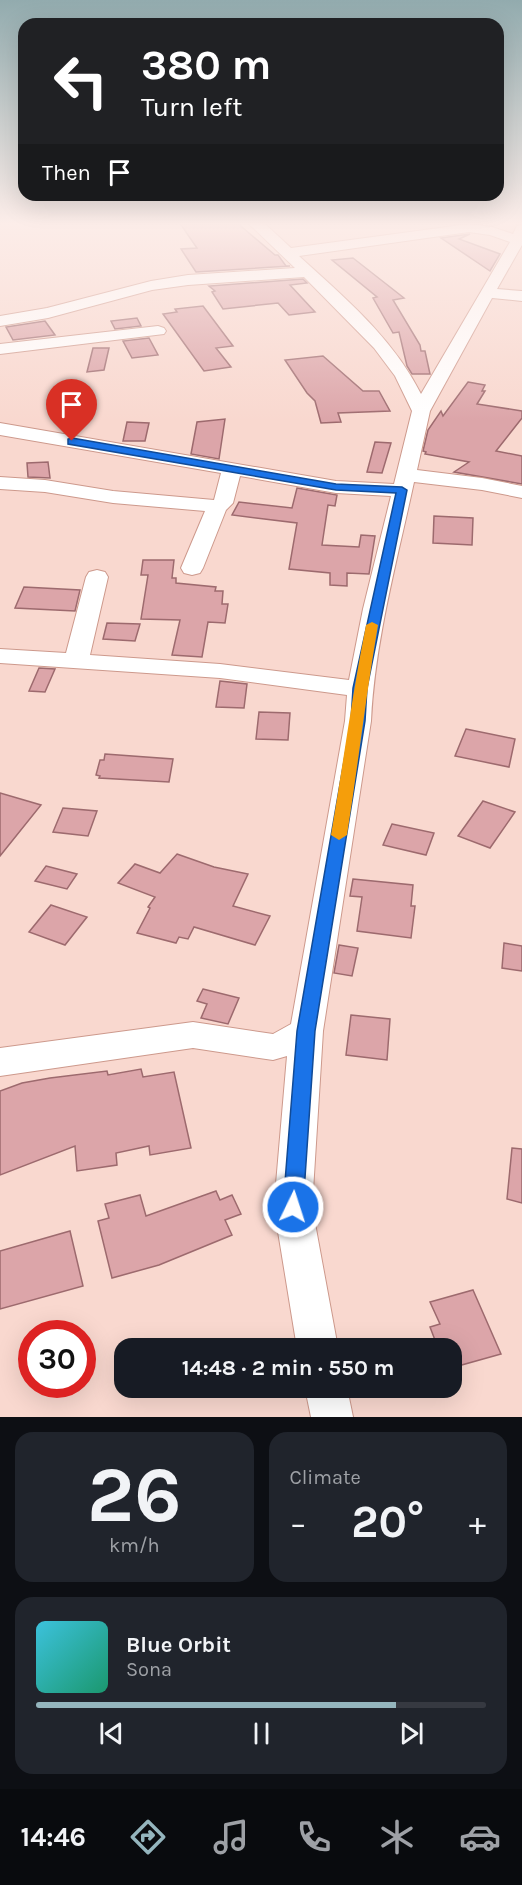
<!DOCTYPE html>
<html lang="en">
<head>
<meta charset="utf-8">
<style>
  :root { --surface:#171b24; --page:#20242c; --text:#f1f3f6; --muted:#9ea1a6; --line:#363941; --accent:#94b5bd }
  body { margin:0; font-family:Karla,sans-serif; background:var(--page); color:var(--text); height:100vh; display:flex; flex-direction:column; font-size:22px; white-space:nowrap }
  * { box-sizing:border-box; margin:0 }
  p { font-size:20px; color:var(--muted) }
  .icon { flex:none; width:33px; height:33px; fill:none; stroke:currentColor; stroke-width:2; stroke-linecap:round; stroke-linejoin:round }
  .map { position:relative; height:1417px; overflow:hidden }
  .sheet { display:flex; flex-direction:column; gap:15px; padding:15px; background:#0d0f14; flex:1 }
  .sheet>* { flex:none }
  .hud { position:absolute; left:18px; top:18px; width:486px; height:183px; border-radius:18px; box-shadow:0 6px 24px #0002; background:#202124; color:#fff; overflow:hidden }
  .speed { position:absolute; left:18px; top:1320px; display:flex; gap:12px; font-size:30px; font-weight:700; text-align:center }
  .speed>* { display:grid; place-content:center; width:78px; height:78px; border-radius:50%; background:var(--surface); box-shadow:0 6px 24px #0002; line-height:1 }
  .speed .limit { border:9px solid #d22; background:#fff; color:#111 }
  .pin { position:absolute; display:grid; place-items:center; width:51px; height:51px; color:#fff; margin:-62px -26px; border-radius:50% 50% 50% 0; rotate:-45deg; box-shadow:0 0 6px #0007 }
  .pin .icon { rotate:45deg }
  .me { position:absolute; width:66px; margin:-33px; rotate:4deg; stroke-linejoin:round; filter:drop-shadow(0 0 4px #0008) }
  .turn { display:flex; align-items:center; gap:21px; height:126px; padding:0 24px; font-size:27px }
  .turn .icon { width:78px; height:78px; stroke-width:2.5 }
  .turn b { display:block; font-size:42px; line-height:51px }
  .then { display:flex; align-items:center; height:57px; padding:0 24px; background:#0003; gap:12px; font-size:22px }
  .big { font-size:45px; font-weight:700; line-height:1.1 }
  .sheet .tile { flex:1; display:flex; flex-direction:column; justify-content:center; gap:9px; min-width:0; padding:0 21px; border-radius:18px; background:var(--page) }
  .sheet .dial { align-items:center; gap:0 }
  .dial b { font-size:78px; line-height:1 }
  .song { display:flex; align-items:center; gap:18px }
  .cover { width:72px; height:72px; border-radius:9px; background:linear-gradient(135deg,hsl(190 70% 55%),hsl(160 70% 35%)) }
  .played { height:6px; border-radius:3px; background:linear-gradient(90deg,var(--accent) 80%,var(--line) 80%) }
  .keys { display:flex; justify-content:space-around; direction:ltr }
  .heat { display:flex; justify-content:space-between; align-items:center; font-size:33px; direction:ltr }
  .sheet .tiles { flex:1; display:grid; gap:15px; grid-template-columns:1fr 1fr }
  .tile:last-child { grid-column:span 2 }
  .trip { position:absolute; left:114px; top:1338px; width:348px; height:60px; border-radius:18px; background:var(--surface); box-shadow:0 6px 24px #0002; font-weight:700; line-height:60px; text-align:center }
  .menu { display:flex; height:96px; justify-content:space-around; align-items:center; background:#090b0e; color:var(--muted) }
  .menu .icon { width:42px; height:42px }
  .menu .current { color:var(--accent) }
  .menu b { font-size:27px; color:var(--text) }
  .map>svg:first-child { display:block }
</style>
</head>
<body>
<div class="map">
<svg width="522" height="1417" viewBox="0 0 522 1417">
  <rect width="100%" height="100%" fill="#f9d8cf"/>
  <g fill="#dca5a9" stroke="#9d6a6e" stroke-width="1.5">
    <polygon points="179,222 236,222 275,255 278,255 286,266 290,266 196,272 181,249 197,248"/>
    <polygon points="470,234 459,239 500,254 490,271 441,238"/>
    <polygon points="353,258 404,298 393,300 420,345 421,351 425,351 430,374 412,374 407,366 399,332 393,333 373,298 377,297 332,260"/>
    <polygon points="303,279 307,283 290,285 315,312 289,315 278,303 223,309 212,292 215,291 209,286"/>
    <polygon points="203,306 233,346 216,348 231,367 204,371 163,314 177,312 175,309"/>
    <polygon points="137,318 141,326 115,329 111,321"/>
    <polygon points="45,321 55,335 13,340 6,327"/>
    <polygon points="149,338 158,355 132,358 123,341"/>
    <polygon points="93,348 109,348 104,370 87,372"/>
    <polygon points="323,356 363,391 379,391 390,411 338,413 341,422 321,423 315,401 307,393 285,360"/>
    <polygon points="468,382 485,385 482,391 485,391 477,404 522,411 522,418 496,451 522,456 522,484 454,472 469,462 425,454 426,452 423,451 428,430 441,411 443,416"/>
    <polygon points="225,419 219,459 191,454 197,422"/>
    <polygon points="127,422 149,423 145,441 123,441"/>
    <polygon points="375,442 391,443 382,473 367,472"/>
    <polygon points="48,462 50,478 28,477 27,463"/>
    <polygon points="297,488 337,495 335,506 328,505 322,545 359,547 361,535 375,536 369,574 347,573 347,586 330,585 330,573 289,569 297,523 232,515 239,502 292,508"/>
    <polygon points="434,516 473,518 472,545 433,543"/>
    <polygon points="143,560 174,560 172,578 176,578 176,583 216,587 215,591 223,591 222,604 228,604 225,623 208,622 202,657 172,655 180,620 141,619 148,575 141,575"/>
    <polygon points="24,587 80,590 75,611 15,608"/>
    <polygon points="107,623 140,624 135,641 103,639"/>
    <polygon points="39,668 55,669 45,692 29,691"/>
    <polygon points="220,681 247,684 244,708 216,707"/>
    <polygon points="259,712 290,713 288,740 256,739"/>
    <polygon points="466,729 515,739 509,767 455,756"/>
    <polygon points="105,754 173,759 169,782 99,778 100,776 96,775 100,760 104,760"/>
    <polygon points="0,793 41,805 0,856"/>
    <polygon points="483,801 515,812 490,848 458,836"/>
    <polygon points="63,808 97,811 88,836 53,832"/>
    <polygon points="392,824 434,833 426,855 383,845"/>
    <polygon points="177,854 214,867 248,874 233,906 270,916 255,945 194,927 188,939 179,937 176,943 137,933 150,908 148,907 155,897 118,883 135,864 160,873"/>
    <polygon points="46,866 77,874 67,889 35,881"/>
    <polygon points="353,879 413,885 411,906 415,906 411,938 357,931 362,897 350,896"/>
    <polygon points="51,905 87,917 65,945 29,932"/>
    <polygon points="504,943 522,946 522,971 502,968"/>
    <polygon points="339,945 358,948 352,976 334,973"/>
    <polygon points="203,989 239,998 228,1024 201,1018 207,1004 197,1001"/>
    <polygon points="351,1015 390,1019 387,1060 346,1055"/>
    <polygon points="141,1069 143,1077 174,1072 191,1148 150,1155 149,1146 116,1153 117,1165 77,1171 75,1146 0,1175 0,1091 22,1083 50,1078 107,1071 108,1075"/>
    <polygon points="512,1148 522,1149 522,1203 507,1199"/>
    <polygon points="216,1191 220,1200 232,1195 241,1214 225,1220 232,1235 159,1265 112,1278 98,1221 109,1218 105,1204 140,1195 146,1216"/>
    <polygon points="70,1231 83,1286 0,1309 0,1251"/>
    <polygon points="473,1290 501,1354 458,1366 452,1348 438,1348 430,1327 440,1324 430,1302"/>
  </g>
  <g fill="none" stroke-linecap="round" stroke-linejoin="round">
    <defs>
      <g id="minor">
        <path d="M 247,222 L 263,222 L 291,248 L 469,224 L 492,227 L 513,234 L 517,226 L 522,225 L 522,245 L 497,289 L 522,291 L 522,301 L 492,298 L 430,411 L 417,470 L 482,478 L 522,486 L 522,498 L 482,490 L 414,482 C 397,561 375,640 371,721 L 323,1031 L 312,1207 L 338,1348 L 297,1348 L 274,1207 L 287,1056 L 273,1060 L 193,1048 L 0,1076 L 0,1048 L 193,1022 L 273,1034 L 291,1024 L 345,721 L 347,695 L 220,678 L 0,663 L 0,649 L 66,653 L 86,577 L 89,572 L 97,570 L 105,572 L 108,577 L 90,655 L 220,664 L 349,680 L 363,609 L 391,496 L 336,493 L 240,476 L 233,503 L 226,510 L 203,568 L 200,573 L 192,575 L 184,573 L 181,568 L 205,511 L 113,503 L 45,492 L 0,489 L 0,477 L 45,480 L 113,491 L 214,500 L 221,473 L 0,435 L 0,423 L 336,481 L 394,484 L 412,411 L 395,376 L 374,348 L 304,277 L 188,285 L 152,290 L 48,318 L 0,326 L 0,316 L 47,308 L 151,281 L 188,275 L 295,268 ZM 469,232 L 490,235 L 510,242 L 421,394 C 393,338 344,297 299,256 Z"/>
        <polygon points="158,326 164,328 166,331 164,334 0,354 0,344"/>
        <polygon points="305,1388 347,1388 353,1417 311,1417"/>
      </g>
    </defs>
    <use href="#minor" stroke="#cd998c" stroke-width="2"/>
    <use href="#minor" fill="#fff" fill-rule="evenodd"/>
  </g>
  <linearGradient id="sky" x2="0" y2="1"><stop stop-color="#92abae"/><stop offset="0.53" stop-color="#fcede9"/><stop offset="1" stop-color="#fcede9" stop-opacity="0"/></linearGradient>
  <rect width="522" height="421" fill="url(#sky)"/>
  <polygon fill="#1a73e8" stroke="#114b97" stroke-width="1.5" points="72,438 336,484 402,487 407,490 367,688 365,721 315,1031 303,1207 300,1213 293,1216 286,1213 283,1207 297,1031 351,721 353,688 396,493 336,490 68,444 68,439"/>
  <path fill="#f59e0b" d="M 372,622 L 378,625 C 366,695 358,765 347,835 L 339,840 L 331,835 C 343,765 352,695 366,625 Z"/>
</svg>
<div class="speed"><div class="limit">30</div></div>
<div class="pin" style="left:72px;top:441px;background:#d93025"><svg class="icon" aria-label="arrive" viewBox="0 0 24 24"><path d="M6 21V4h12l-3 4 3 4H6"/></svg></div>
<svg class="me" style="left:293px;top:1207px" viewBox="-20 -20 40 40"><circle r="17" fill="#1a73e8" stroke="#fff" stroke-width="3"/><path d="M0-11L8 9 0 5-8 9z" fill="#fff"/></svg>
<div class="trip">14:48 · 2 min · 550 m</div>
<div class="hud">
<div class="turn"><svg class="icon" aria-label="left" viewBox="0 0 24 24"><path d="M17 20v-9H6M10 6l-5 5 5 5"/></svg><div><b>380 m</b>Turn left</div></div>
<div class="then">Then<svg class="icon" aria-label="arrive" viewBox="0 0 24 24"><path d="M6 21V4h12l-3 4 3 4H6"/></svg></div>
</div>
</div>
<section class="sheet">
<div class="tiles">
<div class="tile dial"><b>26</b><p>km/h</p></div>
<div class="tile"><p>Climate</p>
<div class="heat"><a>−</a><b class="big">20°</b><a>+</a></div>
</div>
<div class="tile">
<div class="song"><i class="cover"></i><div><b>Blue Orbit</b><p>Sona</p></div></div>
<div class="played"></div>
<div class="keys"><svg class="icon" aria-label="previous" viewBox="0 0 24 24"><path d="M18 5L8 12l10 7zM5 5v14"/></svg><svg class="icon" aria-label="pause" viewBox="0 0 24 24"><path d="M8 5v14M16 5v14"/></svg><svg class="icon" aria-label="next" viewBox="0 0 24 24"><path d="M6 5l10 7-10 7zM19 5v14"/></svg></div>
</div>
</div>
</section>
<nav class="menu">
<b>14:46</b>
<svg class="icon current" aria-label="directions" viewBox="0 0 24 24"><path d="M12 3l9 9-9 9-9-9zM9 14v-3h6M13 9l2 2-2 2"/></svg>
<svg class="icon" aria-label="music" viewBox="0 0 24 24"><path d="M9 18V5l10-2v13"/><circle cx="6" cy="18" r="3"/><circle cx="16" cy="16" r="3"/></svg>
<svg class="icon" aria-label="phone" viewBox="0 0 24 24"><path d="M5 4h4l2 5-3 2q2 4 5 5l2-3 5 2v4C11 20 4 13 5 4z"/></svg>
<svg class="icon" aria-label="climate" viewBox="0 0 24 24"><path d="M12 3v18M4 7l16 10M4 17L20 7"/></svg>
<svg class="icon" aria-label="car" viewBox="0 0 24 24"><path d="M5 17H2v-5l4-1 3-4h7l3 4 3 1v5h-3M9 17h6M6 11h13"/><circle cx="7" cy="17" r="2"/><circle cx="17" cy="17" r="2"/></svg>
</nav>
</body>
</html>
